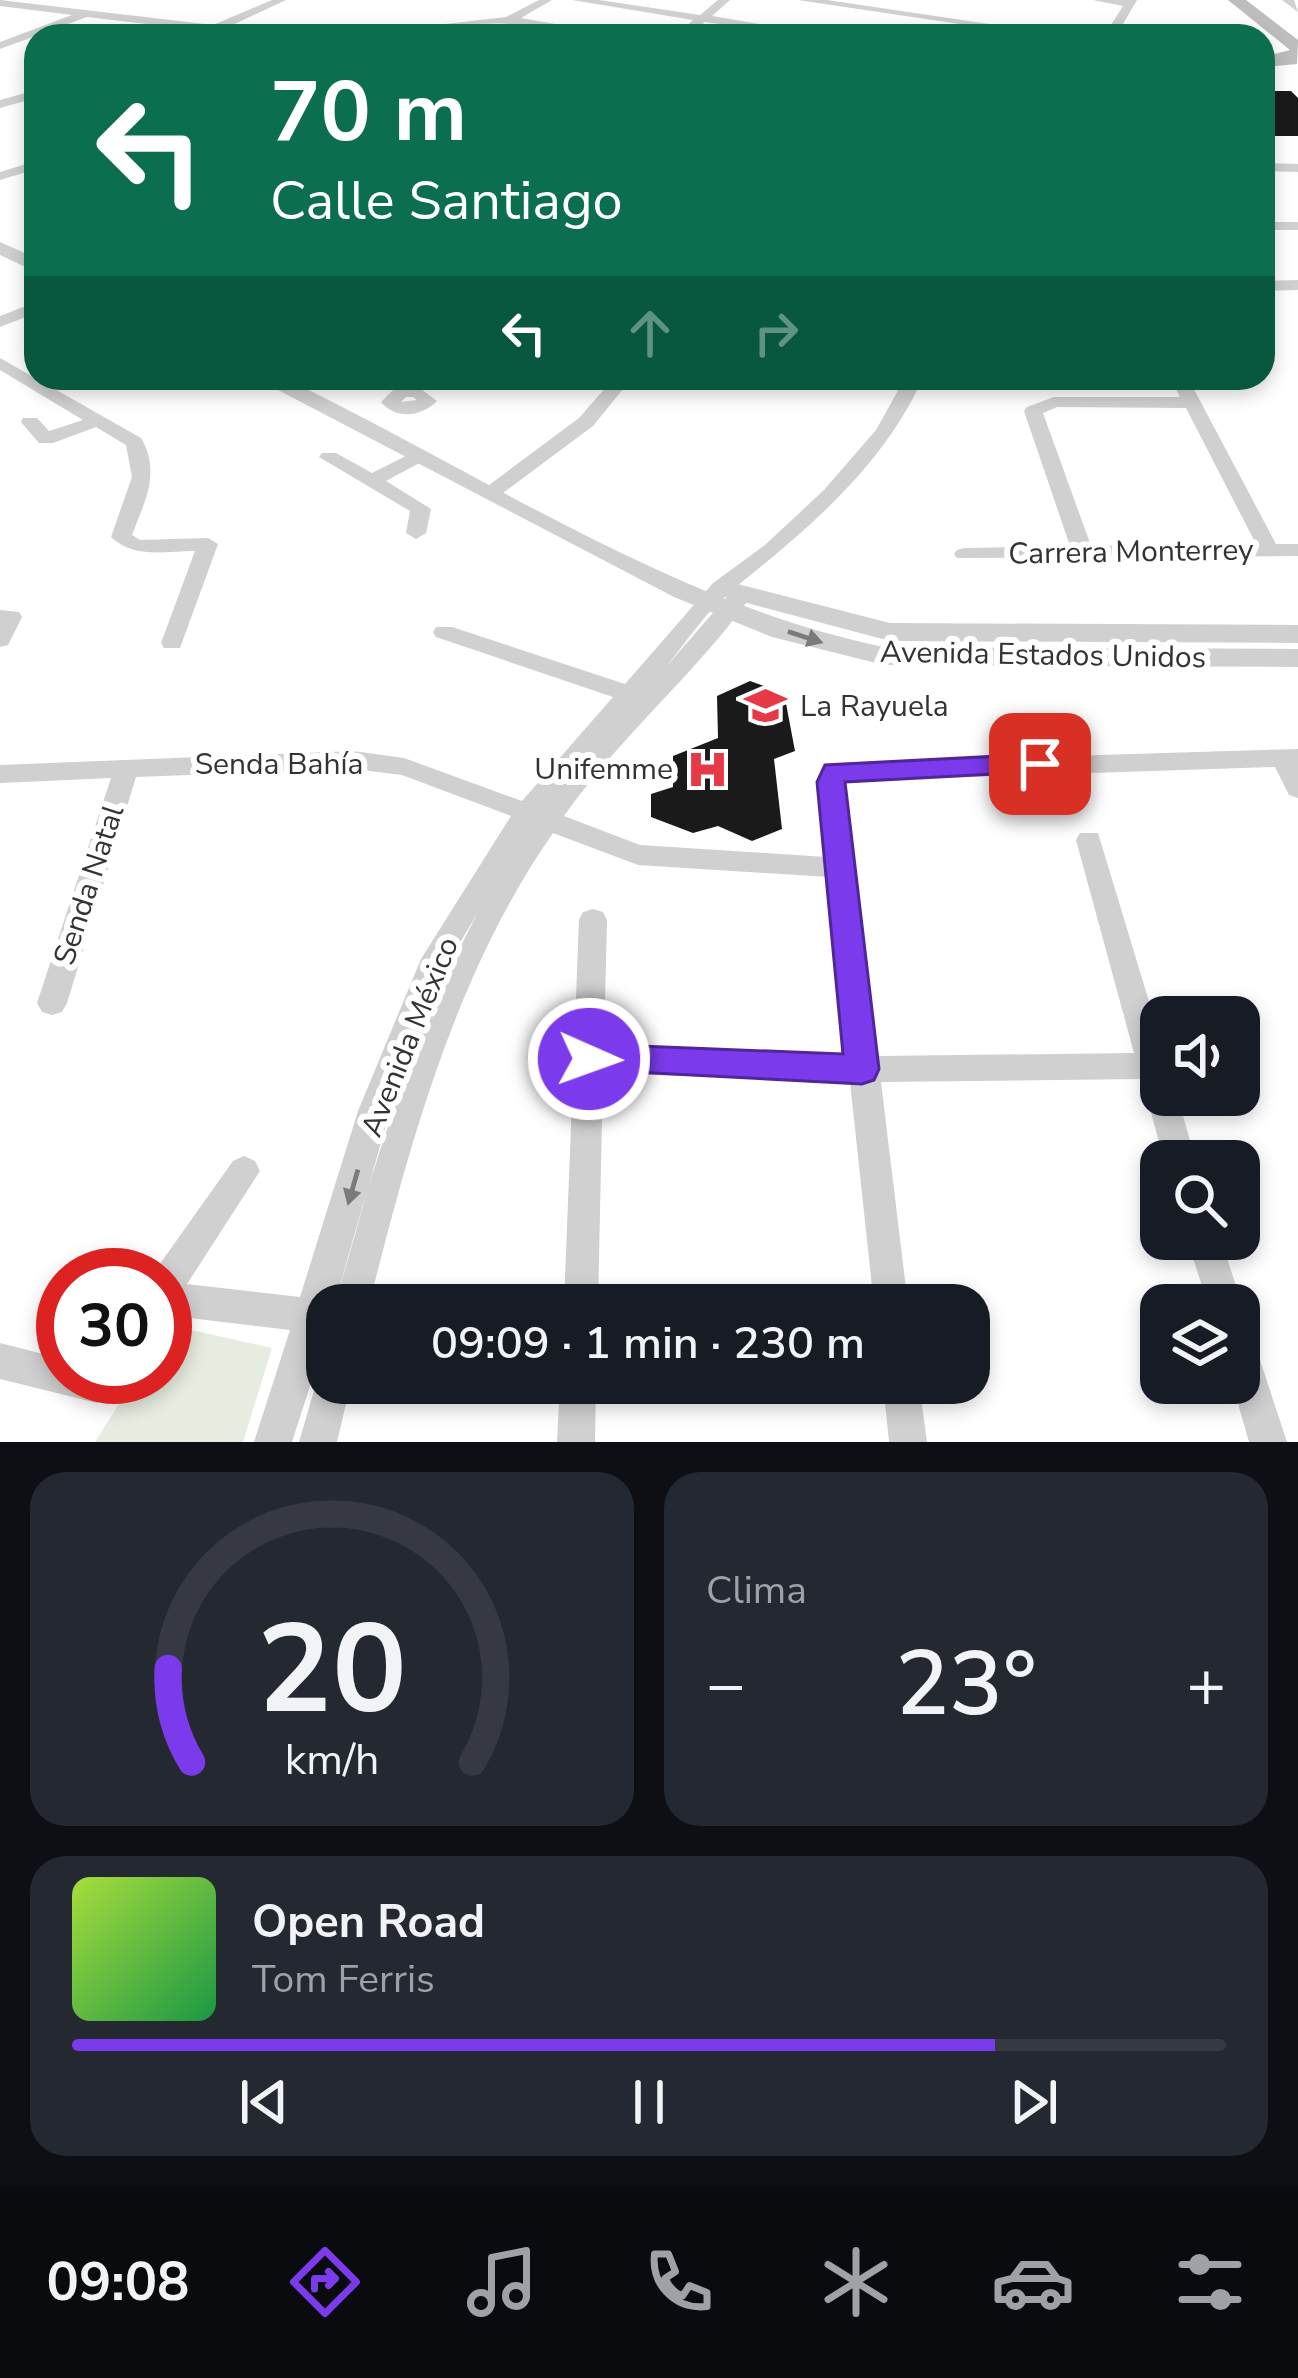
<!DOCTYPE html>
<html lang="es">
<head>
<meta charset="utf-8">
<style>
  :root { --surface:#171b24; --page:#242831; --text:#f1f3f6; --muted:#9ea1a6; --line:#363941; --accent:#7c3aed }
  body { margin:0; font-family:"Nunito Sans",sans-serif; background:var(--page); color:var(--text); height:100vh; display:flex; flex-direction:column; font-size:45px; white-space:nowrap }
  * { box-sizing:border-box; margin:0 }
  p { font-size:39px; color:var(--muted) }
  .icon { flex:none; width:66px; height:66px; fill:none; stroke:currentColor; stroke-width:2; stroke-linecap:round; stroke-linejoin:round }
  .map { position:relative; height:1442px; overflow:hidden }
  .details { display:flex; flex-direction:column; gap:30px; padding:30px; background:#0d0f14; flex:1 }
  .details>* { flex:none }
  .top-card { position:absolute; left:24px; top:24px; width:1251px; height:366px; border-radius:36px; box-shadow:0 6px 18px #0003; background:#0b6e4f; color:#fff; overflow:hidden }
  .fabs { position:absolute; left:1140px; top:996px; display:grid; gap:24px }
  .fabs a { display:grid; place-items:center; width:120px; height:120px; border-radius:24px; background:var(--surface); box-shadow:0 6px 18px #0003; font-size:60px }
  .speed { position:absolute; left:36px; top:1248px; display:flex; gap:24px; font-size:60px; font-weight:700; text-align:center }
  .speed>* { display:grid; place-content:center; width:156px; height:156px; border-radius:50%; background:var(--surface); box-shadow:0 6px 18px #0003; line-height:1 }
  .speed .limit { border:18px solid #d22; background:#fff; color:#111 }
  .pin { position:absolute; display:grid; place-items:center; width:102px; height:102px; color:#fff; margin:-51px; border-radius:24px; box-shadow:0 6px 18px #0006 }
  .me { position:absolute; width:132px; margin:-66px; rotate:92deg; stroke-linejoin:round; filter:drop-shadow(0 0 9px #0008) }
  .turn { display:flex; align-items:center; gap:42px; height:252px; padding:0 48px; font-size:54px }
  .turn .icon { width:156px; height:156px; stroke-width:2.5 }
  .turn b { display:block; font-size:84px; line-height:102px }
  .lanes { display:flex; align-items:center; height:114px; padding:0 48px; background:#0003; justify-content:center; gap:60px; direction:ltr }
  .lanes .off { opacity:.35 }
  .big { font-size:90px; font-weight:600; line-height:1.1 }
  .details .widget { flex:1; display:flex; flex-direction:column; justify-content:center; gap:18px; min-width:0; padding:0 42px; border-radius:36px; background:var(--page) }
  .details .dial { align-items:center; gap:0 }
  .dial svg { height:312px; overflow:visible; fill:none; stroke:var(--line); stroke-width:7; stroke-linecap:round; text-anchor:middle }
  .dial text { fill:var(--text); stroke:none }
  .song { display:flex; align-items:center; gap:36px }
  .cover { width:144px; height:144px; border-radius:18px; background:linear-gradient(135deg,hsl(80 70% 55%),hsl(140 70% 35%)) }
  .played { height:12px; border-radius:6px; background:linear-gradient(90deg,var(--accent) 80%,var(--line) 80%) }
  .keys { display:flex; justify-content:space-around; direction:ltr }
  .heat { display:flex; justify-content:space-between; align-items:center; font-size:66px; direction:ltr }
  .details .tiles { flex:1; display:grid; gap:30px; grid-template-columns:1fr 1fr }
  .widget:last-child { grid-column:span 2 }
  .trip { position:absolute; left:306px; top:1284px; width:684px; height:120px; border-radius:36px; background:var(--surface); box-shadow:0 6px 18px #0003; font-weight:600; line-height:120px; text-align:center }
  .tab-bar { display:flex; height:192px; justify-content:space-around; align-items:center; background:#090b0e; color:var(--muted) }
  .tab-bar .icon { width:84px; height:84px }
  .tab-bar .selected { color:var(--accent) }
  .tab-bar b { font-size:54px; color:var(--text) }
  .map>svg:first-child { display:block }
</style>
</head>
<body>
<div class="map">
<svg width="1298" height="1442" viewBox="0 0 1298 1442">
  <rect width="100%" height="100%" fill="#fff"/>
  <polygon fill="#e6ecdf" points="169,1325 272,1348 243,1442 95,1442 136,1377 165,1377"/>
  <g fill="#1a1a1a">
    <polygon points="1263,91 1291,91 1298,98 1298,136 1263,136"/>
    <polygon points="750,681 784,693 795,751 774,759 782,829 752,841 718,826 693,833 651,817 651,794 673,787 673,756 718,738 717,696"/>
  </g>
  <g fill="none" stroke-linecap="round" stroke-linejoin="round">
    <g fill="#d0d0d0" fill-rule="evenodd">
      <polygon points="0,0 213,25 272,0 286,0 228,27 285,36 250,36 87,17 0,49 0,42 72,15 0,6"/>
      <path d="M 539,0 L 552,0 L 521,18 L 623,36 C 585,36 548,25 510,24 C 457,21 397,36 341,36 L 506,17 Z"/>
      <polygon points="572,0 599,0 700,15 718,0 730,0 712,16 831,36 801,36 705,22 688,36 675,36 693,20"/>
      <polygon points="798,0 827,0 1071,36 1040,36"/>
      <polygon points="1093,0 1137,0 1116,36 1104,36 1123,6"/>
      <polygon points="1282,0 1294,0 1298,12"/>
      <polygon points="36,90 36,98 0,108 0,100"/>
      <polygon points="36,161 36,169 0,180 0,172"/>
      <polygon points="1263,163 1298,164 1298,172 1263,171"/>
      <rect x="1263" y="222" width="35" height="8"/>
      <polygon points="1298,280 1298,290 1263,291 1263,281"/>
      <polygon points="36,302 36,313 0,327 0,316"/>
      <path d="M 0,358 L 141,438 C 161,472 145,501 132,535 L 140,540 L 208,538 L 218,544 L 180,648 L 164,648 L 161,643 L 195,551 C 165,551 134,559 111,537 L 132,477 L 126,445 L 96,427 L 53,443 L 39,443 L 21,422 L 23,418 L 37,418 L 49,431 L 83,420 L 0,370 Z"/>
      <polygon points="614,378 632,378 593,426 499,496 485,496 485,488 579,418"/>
      <path d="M 905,378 L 923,378 C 882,468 807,530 732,590 C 706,611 686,643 665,668 L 733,590 L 749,590 L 752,595 C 696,674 620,736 564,816 L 640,845 L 826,857 L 818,781 L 826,766 L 835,763 L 1298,749 L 1298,798 L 1289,795 L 1275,767 L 844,781 L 878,1056 L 1134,1053 L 1076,840 L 1080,833 L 1098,833 L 1161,1041 L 1161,1095 L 1177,1095 L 1196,1161 L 1164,1161 L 1142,1079 L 881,1082 L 908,1305 L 874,1305 L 850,1082 L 603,1073 L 598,1305 L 564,1305 L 579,920 L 583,912 L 593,909 L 603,912 L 607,920 L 604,1047 L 847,1055 L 829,877 L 638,865 L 553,833 C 456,972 410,1142 369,1305 L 327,1305 L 327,1333 L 292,1442 L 254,1442 L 290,1330 L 165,1315 L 165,1275 L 152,1275 L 233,1161 L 244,1156 L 255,1161 L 260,1171 L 187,1284 L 300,1297 L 358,1111 L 421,959 L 511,816 L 402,775 L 353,769 L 136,777 L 67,1003 L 62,1012 L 52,1015 L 42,1012 L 37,1003 L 111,778 L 0,783 L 0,765 L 353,751 L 404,758 L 522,801 L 613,697 L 436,637 L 433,632 L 436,627 L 452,627 L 625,684 L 713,583 L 765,545 L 824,490 L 876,430 ZM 477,914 C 412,1038 371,1170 335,1305 L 390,1111 L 448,963 Z"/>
      <path d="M 1170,378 L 1188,378 L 1276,544 L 1298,544 L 1298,556 L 957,558 L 954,554 L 957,550 L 964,548 L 1070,546 L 1024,411 L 1027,407 L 1054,397 L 1180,397 ZM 1057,407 L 1186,408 L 1256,544 L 1091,546 L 1043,413 Z"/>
      <path d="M 417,386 L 437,401 C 421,417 396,420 381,402 L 395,388 ZM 406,397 L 413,397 L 417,400 L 401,402 Z"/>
      <polygon points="418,450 428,456 425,460 386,481 431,509 426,533 416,539 406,533 410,511 319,457 322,453 336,453 372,473"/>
      <polygon points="0,610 19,612 22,617 8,645 0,647"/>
      <polygon points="1187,1239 1221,1239 1242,1305 1239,1313 1239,1305 1208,1305"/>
      <polygon points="1239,1331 1252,1336 1287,1442 1249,1442 1232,1383 1239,1383"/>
      <polygon points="0,1343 63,1359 63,1377 121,1377 110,1398 97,1403 0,1379"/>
      <polygon points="327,1367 327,1383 351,1383 337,1442 299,1442 320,1370"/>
      <polygon points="560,1383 596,1383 595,1442 557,1442"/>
      <polygon points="883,1383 919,1383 927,1442 889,1442"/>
    </g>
    <g fill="#d0d0d0" fill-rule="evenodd">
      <polygon points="0,242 36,258 36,272 0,255"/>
      <path d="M 255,378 L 284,378 C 478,471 672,604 884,647 L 1298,649 L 1298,667 L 884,665 L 772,637 L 674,597 Z"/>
      <polygon points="734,583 890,623 1298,625 1298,643 890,641 724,597 720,591 724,585"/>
    </g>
    <polygon fill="#bdbdbd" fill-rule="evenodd" points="1228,0 1246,0 1298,40 1297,64 1263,67 1263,57 1290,50"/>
  </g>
  <defs><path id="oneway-solid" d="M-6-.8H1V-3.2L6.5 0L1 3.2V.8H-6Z" transform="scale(3)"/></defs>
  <g fill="#7a7a7a">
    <use href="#oneway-solid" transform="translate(805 637) rotate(18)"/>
    <use href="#oneway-solid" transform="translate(353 1187) rotate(106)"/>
  </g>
  <polygon fill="#7c3aed" stroke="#51269a" stroke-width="3" points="1040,754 1054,764 1050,771 845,782 879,1069 874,1080 862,1084 576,1069 571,1059 576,1049 589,1044 843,1054 817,782 825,765"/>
  <defs>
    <symbol id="school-bare" viewBox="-9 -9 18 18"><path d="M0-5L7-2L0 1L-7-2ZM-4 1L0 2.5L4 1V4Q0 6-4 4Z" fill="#e63946" stroke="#fff" stroke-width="2.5" paint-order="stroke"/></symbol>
    <symbol id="hospital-bare" viewBox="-9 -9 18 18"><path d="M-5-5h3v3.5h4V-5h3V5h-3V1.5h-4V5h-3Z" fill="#e63946" stroke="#fff" stroke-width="2.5" paint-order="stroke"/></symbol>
  </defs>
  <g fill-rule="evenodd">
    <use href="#school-bare" x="736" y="676" width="59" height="59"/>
    <use href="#hospital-bare" x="678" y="740" width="59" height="59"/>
  </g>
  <g text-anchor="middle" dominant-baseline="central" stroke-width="12" stroke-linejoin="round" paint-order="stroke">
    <g font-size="30" fill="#333" stroke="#fff">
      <text transform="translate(1131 552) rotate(-1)">Carrera Monterrey</text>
      <text transform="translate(1043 655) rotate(1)">Avenida Estados Unidos</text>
      <text x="279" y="764">Senda Bahía</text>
      <text transform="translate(89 885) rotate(-72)">Senda Natal</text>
      <text transform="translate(410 1037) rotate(-68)">Avenida México</text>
    </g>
    <g font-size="30" fill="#333" stroke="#fff" text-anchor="start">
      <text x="800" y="706">La Rayuela</text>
      <text x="673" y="769" text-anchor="end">Unifemme</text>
    </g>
  </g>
</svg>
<div class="fabs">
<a><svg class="icon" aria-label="sound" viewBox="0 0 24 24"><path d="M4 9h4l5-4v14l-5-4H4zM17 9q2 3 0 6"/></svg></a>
<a><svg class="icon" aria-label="search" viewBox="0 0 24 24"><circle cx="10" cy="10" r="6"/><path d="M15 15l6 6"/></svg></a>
<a><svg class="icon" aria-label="layers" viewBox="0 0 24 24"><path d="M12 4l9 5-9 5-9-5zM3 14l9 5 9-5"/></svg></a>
</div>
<div class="speed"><div class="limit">30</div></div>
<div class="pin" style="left:1040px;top:764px;background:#d93025"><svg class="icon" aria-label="arrive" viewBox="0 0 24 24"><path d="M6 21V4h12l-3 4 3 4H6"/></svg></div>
<svg class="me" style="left:589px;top:1059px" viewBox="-20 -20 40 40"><circle r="17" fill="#7c3aed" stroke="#fff" stroke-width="3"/><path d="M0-11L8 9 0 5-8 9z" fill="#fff"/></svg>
<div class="trip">09:09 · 1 min · 230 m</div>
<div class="top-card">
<div class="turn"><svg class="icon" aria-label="left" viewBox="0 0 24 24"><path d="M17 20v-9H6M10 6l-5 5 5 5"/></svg><div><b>70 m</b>Calle Santiago</div></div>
<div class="lanes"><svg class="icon" aria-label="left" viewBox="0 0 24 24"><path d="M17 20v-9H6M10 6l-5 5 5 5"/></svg><svg class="icon off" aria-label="ahead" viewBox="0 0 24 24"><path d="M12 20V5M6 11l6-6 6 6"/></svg><svg class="icon off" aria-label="right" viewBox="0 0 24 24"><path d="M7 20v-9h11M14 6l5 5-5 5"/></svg></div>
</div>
</div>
<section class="details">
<div class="tiles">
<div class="widget dial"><svg viewBox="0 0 100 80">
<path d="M14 69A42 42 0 1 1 86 69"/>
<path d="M14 69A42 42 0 0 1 8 45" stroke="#7c3aed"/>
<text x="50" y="56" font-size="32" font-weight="700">20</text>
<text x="50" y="72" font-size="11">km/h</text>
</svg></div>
<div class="widget"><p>Clima</p>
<div class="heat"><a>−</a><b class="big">23°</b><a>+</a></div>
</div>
<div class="widget">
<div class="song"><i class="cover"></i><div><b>Open Road</b><p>Tom Ferris</p></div></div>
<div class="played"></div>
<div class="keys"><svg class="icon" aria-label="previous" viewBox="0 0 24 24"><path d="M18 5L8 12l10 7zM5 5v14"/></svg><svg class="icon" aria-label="pause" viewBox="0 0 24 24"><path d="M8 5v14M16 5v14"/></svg><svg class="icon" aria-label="next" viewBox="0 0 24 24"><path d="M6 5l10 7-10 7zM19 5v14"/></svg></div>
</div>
</div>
</section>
<nav class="tab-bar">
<b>09:08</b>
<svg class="icon selected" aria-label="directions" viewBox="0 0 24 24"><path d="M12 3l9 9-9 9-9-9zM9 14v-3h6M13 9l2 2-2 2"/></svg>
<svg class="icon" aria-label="music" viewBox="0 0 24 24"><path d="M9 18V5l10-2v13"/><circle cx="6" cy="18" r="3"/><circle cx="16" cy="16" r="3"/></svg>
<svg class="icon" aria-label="phone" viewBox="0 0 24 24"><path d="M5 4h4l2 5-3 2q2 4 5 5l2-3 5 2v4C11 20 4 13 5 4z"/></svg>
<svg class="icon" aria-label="climate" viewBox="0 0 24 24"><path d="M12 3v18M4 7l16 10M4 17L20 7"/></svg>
<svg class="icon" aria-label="car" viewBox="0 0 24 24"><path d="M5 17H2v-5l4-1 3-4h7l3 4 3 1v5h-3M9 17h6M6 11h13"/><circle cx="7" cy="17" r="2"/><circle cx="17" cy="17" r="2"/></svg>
<svg class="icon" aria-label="filters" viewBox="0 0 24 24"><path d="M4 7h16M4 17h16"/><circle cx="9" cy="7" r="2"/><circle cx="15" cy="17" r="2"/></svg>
</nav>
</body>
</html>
